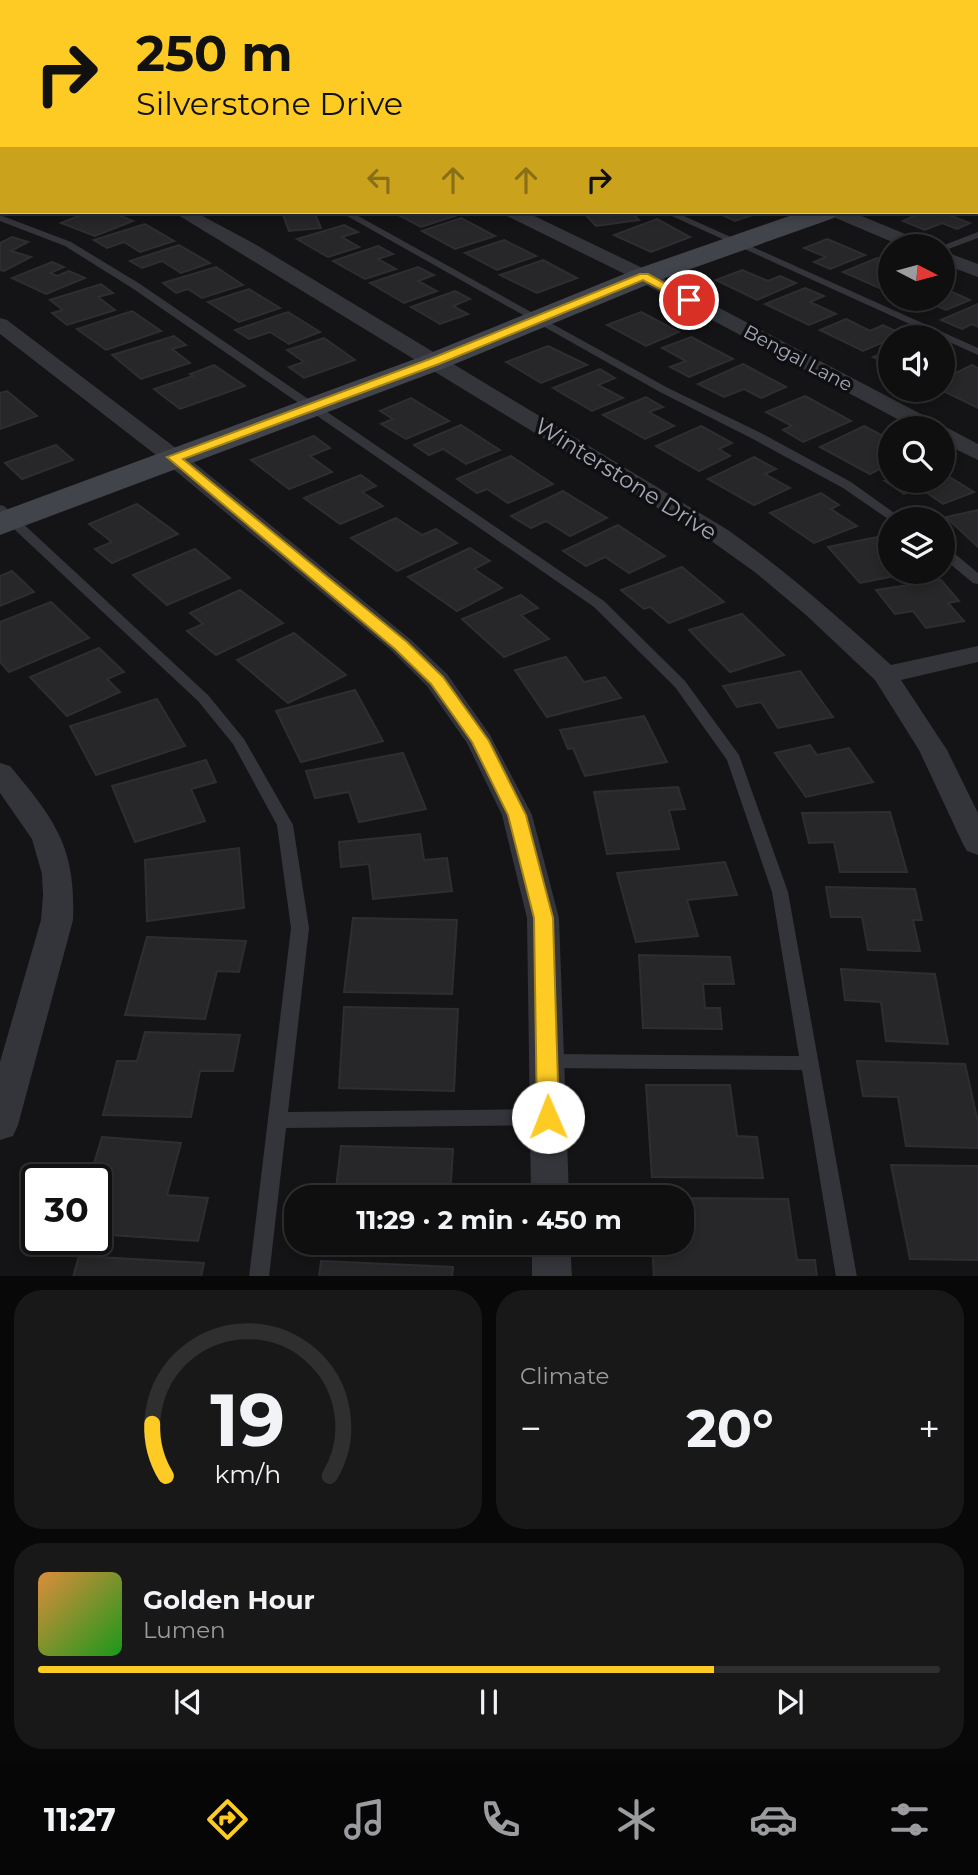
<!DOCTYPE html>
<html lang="en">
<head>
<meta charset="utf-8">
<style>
  :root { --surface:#0f0f10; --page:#181819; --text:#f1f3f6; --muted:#9b9c9f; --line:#2f2f30; --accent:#fdcb24 }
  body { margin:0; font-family:Montserrat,sans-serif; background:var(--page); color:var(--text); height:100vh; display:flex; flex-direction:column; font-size:26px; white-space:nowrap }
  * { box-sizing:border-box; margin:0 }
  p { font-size:23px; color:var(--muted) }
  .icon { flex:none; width:38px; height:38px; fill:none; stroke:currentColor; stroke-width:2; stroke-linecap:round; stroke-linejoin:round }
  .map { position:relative; height:1276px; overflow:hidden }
  .details { display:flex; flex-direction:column; gap:14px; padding:14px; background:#080809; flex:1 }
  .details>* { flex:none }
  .top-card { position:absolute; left:0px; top:0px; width:978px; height:214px; box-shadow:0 4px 10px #0003,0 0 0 2px var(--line); background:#fdcb24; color:#111; overflow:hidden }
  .needle { width:46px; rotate:96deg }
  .tools { position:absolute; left:878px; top:234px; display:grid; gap:14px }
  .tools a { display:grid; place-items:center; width:77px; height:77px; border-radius:50%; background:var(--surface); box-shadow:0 4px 10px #0003,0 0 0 2px var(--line); font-size:35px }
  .speed { position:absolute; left:21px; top:1164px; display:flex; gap:14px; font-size:35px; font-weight:700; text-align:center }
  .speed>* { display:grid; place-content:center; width:91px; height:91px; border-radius:50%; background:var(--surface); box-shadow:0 4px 10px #0003,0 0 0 2px var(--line); line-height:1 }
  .speed .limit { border:4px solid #111; border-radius:10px; background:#fff; color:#111 }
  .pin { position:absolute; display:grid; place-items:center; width:60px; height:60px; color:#fff; margin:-30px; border:4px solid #fff; border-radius:50%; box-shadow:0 2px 7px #0007 }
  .me { position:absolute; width:77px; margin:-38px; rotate:359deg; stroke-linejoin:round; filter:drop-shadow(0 0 5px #0008) }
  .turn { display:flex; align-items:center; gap:24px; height:147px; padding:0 21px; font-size:32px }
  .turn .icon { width:91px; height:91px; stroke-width:2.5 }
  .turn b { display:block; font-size:49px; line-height:60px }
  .lanes { display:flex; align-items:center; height:66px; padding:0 21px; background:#0003; justify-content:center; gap:35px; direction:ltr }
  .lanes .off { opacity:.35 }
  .big { font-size:52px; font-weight:700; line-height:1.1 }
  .details .widget { flex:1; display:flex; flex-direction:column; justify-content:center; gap:10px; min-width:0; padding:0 24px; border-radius:28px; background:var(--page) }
  .details .dial { align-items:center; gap:0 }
  .dial svg { height:182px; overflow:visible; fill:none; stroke:var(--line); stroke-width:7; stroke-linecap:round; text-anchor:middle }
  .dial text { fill:var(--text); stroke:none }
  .song { display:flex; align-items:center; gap:21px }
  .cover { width:84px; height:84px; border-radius:10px; background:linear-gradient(135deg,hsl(30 70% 55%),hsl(120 70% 35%)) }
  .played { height:7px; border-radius:4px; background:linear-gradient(90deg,var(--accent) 75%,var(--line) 75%) }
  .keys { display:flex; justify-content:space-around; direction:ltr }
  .heat { display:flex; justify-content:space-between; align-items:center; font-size:38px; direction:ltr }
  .details .tiles { flex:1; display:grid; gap:14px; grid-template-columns:1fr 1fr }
  .widget:last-child { grid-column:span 2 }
  .trip { position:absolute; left:284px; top:1185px; width:410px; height:70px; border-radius:28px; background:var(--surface); box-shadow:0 4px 10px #0003,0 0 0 2px var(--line); font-weight:700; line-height:70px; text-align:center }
  .tabs { display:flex; height:112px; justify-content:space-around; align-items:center; background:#060606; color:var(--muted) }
  .tabs .icon { width:49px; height:49px }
  .tabs .active { color:var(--accent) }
  .tabs b { font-size:32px; color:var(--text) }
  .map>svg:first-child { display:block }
</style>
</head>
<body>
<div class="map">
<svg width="978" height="1277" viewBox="0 0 978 1277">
  <rect width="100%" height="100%" fill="#141416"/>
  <g fill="#27272a" stroke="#2e2e32" stroke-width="2">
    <polygon points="88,212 111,212 133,221 95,236 61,223"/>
    <polygon points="282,212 314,212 321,228 289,231"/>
    <polygon points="393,212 448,212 455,216 421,227"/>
    <polygon points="583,212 631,212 639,220 596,226"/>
    <polygon points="716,212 761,212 735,221"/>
    <polygon points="941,212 970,223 957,229 942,223 925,230 903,221 916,215 910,213 913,212"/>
    <polygon points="461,218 495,236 455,249 422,231"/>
    <polygon points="657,219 690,237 651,252 614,235"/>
    <polygon points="145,224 174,241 140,252 124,242 107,248 94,240"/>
    <polygon points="344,225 358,232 342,237 359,247 328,257 297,239"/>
    <polygon points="12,237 28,242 11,251 31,257 4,271 0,270 0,243"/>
    <polygon points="827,239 865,255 830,269 814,262 826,257 804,248"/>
    <polygon points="504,240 536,256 497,270 465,253"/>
    <polygon points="179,245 210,263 181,273 162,261 142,268 130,261"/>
    <polygon points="378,246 393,254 378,259 396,269 365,279 333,261"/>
    <polygon points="877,258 891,264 891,287 884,290 843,272"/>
    <polygon points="543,260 577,278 537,293 500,275"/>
    <polygon points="52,262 64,267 50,273 57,276 69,271 85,278 46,294 12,278"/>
    <polygon points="216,267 243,285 202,298 188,289 176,293 163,283"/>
    <polygon points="418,267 434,275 418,281 437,291 404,303 370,283"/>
    <polygon points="742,270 768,281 780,276 796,283 757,300 716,280"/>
    <polygon points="101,284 113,293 98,297 115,310 67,325 52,313 63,310 50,300"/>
    <polygon points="805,288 824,296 810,302 836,314 809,325 765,304"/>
    <polygon points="943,288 970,300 946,310 921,299 943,299"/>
    <polygon points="249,289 280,308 239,322 208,302"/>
    <polygon points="455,291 470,299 453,306 468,314 440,324 411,307"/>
    <polygon points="978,304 978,327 972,324 962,329 941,320"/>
    <polygon points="132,311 161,331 106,350 77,329"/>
    <polygon points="288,312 320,332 289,344 270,332 249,339 235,330"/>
    <polygon points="641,312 679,332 646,346 607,325"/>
    <polygon points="846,319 870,331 883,325 902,334 863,351 820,330"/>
    <polygon points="174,336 186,345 172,349 190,363 141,379 112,355"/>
    <polygon points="691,337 733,359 689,377 670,367 686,361 662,348"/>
    <polygon points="324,338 355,360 304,378 289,367 304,362 287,350"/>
    <polygon points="548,346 587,365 541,383 506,362"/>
    <polygon points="891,350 891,366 873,357"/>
    <polygon points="743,364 786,387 761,398 744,389 724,397 698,384"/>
    <polygon points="214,365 245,386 180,409 154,389 193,376 190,374"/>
    <polygon points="972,365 978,368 978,408 941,390 943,379"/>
    <polygon points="600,369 615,378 598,385 623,398 592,411 553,388"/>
    <polygon points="7,391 37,416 0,429 0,393"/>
    <polygon points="805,396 851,421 803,442 783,430 792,426 766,412"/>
    <polygon points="646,397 663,407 649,412 674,426 645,439 603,415"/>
    <polygon points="411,398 449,421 406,439 381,424 393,419 380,411"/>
    <polygon points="461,425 500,450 466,464 443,449 429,455 414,445"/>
    <polygon points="701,426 732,443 719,449 730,456 699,471 656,446"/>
    <polygon points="864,426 891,440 891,463 870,474 820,447"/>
    <polygon points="314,436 330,448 310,456 332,472 289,489 251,460"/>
    <polygon points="56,445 73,460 22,479 5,463"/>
    <polygon points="511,456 553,484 508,503 487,489 477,493 457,479"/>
    <polygon points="754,457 776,469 765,474 790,488 754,505 708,479"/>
    <polygon points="943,473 974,492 943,504 920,488 904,494 885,481 943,481"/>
    <polygon points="361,475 376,486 362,492 383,506 340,524 304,498"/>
    <polygon points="563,491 607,518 570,536 546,521 531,528 511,516"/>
    <polygon points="821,493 839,505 831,509 857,526 814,543 770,513"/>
    <polygon points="137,504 178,534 112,563 95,549 112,542 89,524"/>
    <polygon points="978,510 978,547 946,517"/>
    <polygon points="396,518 422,535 436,529 457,543 397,571 351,538"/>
    <polygon points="618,525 665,556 629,573 605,557 586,566 563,551"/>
    <polygon points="877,537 891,552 891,572 910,573 860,583 828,547"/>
    <polygon points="470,548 490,561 474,569 502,588 457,611 408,577"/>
    <polygon points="195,549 230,578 167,605 133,575"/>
    <polygon points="682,567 724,602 669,623 650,607 644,609 621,590"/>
    <polygon points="12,571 34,592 0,606 0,576"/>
    <polygon points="941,580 959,601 948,603 964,621 926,628 913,611 895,614 876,590"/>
    <polygon points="240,590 283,623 216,655 187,631 203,624 190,613"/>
    <polygon points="521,595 538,608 521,615 549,639 504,657 462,619"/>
    <polygon points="51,602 89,638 9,672 0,662 0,622"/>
    <polygon points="742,614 784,655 730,672 689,630"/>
    <polygon points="294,633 346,675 288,703 237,660"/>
    <polygon points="99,648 124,672 107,679 120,692 67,716 30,677"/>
    <polygon points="566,657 584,682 605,677 621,698 547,717 515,670"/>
    <polygon points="800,671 833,717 778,728 761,702 737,707 723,686"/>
    <polygon points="355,690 383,741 301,762 276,711"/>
    <polygon points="157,699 185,746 96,775 70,726"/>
    <polygon points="644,716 667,762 585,776 573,748 568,749 560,730"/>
    <polygon points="810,745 817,755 849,748 873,782 806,797 775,753"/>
    <polygon points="403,753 426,809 359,822 349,792 315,798 306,771"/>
    <polygon points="206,760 216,782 191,789 205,821 135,842 112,786"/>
    <polygon points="678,787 685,809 669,810 679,849 607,854 594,792"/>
    <polygon points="890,812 907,872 840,872 834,842 809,843 802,813"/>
    <polygon points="420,834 424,860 447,858 452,891 373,899 369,864 341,867 339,842"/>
    <polygon points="239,848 244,908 147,921 145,860"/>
    <polygon points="725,862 737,895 687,900 698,936 636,942 617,873"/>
    <polygon points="826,887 915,889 922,920 913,920 920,951 868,950 862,917 831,917"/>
    <polygon points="353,918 457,920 452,994 344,992"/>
    <polygon points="147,937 246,941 239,972 217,971 205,1019 125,1015"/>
    <polygon points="639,955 730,957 734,984 703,984 705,1008 720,1008 722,1029 643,1028"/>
    <polygon points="841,969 935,974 948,1044 886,1041 881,1002 845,1000"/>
    <polygon points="344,1007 458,1009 454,1091 339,1088"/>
    <polygon points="145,1032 240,1035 233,1071 200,1071 191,1117 103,1115 117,1061 137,1061"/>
    <polygon points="857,1061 965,1064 978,1122 978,1148 906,1146 898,1097 863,1096"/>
    <polygon points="646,1085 730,1085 737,1136 757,1137 763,1178 652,1177"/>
    <polygon points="102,1137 181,1143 167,1195 208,1198 198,1241 96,1234 96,1180 89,1180"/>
    <polygon points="341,1146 453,1149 450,1197 335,1197"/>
    <polygon points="891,1165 978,1166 978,1260 910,1259"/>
    <polygon points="681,1198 788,1199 797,1260 815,1260 817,1277 654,1277 652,1242 681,1242"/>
    <polygon points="79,1256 204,1263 201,1277 73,1277"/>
    <polygon points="321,1261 453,1267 452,1277 319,1277"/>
  </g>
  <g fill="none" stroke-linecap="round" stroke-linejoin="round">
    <g fill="#34353b" fill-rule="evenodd">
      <polygon points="118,0 126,0 117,2"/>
      <polygon points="322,0 330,0 322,2"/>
      <polygon points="528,0 536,0 528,2"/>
      <rect x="730" y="0" width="8" height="2"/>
      <rect x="931" y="0" width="8" height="2"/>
      <rect x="976" y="98" width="2" height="4"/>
      <polygon points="340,212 351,212 668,388 761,433 851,482 904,520 891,521 843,488 753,439 660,392"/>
      <polygon points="663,212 675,212 978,348 978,355"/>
      <polygon points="0,215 71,242 140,284 604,601 685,681 739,755 788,892 857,1277 836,1277 802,1070 547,1068 540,1066 538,1061 540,1056 547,1054 799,1056 772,892 727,760 675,687 594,607 132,288 65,246 0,221"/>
      <polygon points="978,232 978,238 943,251 943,247 939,247"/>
      <polygon points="0,505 4,506 208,695 244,739 293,825 309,928 288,1112 547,1109 554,1111 557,1117 554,1123 547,1125 286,1128 269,1277 249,1277 291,928 277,825 233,744 198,701 0,516"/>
      <polygon points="943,547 948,548 978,573 978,584 973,583 943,558"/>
    </g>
    <g fill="#34353b" fill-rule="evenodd">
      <polygon points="7,0 21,0 5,2"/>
      <polygon points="218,0 232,0 217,2"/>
      <polygon points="421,0 435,0 420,2"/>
      <polygon points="627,0 641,0 626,2"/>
      <rect x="829" y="0" width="14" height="2"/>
      <polygon points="0,147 2,147 2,158 0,157"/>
      <path d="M 173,212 L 195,212 L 253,243 L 728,530 C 786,571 838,617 891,665 L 978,646 L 978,662 L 901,680 L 947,750 L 978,813 L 978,855 L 967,851 L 963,844 L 919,750 L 875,680 L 806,615 L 756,573 L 710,540 Z"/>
      <polygon points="504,212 526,212 651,272 978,444 978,460 943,443 943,429 916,429 637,280 507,216"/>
      <polygon points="828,212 852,212 927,243 929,247 904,247 831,216"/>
      <polygon points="943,251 978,264 978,277 943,264"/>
      <polygon points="0,318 7,320 181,452 410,639 447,674 490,735 532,815 559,918 569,1197 531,1197 527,918 502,815 467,743 427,686 392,651 165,462 0,334"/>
      <path d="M 0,763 L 10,766 C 55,820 76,847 73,920 L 18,1125 L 13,1136 L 0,1140 L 0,1062 L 41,920 L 43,895 L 42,874 L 32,839 L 0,793 Z"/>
      <polygon points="532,1242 570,1242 572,1277 532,1277"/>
    </g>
    <g fill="#42444b" fill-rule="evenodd">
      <polygon points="976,148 978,148 976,163"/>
      <polygon points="801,212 838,212 834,218 654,282 445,368 0,535 0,512 423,356 634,270"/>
    </g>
  </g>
  <polygon fill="#fdcb24" stroke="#a48417" stroke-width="2" points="640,274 648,274 695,300 685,302 643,280 439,364 183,459 407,642 443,677 489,741 526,815 553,918 559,1117 556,1124 548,1126 540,1124 537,1117 534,918 508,815 472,742 431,684 395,649 167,457 430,359"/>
  <g text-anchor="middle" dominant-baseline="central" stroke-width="7" stroke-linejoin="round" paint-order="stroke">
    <g font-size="19" fill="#a4a8b7" stroke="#0f0f11">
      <text transform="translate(798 358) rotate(28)">Bengal Lane</text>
    </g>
    <g font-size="23" fill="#a4a8b7" stroke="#0f0f11">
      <text transform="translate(626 479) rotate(32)">Winterstone Drive</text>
    </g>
  </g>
</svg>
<div class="tools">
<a><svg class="needle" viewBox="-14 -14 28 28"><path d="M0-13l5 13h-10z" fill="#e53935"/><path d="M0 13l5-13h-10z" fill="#9b9c9f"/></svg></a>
<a><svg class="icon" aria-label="sound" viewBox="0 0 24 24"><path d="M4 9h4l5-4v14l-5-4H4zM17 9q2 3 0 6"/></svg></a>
<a><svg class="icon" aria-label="search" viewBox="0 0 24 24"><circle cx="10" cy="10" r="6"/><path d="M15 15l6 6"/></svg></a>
<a><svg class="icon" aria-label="layers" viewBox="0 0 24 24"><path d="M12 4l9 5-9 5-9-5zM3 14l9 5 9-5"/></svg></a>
</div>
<div class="speed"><div class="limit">30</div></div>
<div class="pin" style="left:689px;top:300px;background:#d93025"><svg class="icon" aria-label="arrive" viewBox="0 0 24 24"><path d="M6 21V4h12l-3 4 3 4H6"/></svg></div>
<svg class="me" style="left:548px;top:1117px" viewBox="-20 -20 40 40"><circle r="19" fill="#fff"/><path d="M0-13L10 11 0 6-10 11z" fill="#fdcb24"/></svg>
<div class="trip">11:29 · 2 min · 450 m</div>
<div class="top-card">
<div class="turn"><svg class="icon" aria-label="right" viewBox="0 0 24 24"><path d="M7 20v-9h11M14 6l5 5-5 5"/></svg><div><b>250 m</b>Silverstone Drive</div></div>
<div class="lanes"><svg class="icon off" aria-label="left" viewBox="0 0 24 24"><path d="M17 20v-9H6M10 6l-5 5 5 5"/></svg><svg class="icon off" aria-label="ahead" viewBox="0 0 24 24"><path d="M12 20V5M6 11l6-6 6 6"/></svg><svg class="icon off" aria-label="ahead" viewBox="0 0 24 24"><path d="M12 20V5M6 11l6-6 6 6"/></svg><svg class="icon" aria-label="right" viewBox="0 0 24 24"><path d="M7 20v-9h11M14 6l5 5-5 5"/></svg></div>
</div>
</div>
<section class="details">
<div class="tiles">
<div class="widget dial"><svg viewBox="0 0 100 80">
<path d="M14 69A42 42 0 1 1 86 69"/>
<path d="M14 69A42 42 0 0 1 8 46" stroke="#fdcb24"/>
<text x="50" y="56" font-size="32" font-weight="700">19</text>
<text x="50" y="72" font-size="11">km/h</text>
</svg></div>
<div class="widget"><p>Climate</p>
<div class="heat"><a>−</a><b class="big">20°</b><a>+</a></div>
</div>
<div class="widget">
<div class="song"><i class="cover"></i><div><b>Golden Hour</b><p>Lumen</p></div></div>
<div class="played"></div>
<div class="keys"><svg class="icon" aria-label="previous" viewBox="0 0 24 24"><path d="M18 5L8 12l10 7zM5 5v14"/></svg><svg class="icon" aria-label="pause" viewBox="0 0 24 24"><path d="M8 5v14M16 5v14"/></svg><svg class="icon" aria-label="next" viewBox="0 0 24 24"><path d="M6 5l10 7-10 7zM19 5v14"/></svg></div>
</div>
</div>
</section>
<nav class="tabs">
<b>11:27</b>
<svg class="icon active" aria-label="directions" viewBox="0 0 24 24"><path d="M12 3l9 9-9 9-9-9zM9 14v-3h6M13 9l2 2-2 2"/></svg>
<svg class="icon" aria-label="music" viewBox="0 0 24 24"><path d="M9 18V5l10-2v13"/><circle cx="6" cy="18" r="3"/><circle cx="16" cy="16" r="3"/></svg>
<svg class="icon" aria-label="phone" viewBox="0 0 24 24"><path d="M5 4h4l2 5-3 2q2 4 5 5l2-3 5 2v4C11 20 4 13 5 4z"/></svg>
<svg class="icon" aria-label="climate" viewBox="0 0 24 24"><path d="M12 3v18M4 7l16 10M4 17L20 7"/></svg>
<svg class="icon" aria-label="car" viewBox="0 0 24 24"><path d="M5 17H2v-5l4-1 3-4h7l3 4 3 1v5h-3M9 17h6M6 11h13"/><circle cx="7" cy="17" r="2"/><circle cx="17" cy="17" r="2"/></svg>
<svg class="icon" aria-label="filters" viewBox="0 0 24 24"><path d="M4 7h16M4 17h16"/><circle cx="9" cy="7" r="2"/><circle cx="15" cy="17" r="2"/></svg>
</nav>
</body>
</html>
